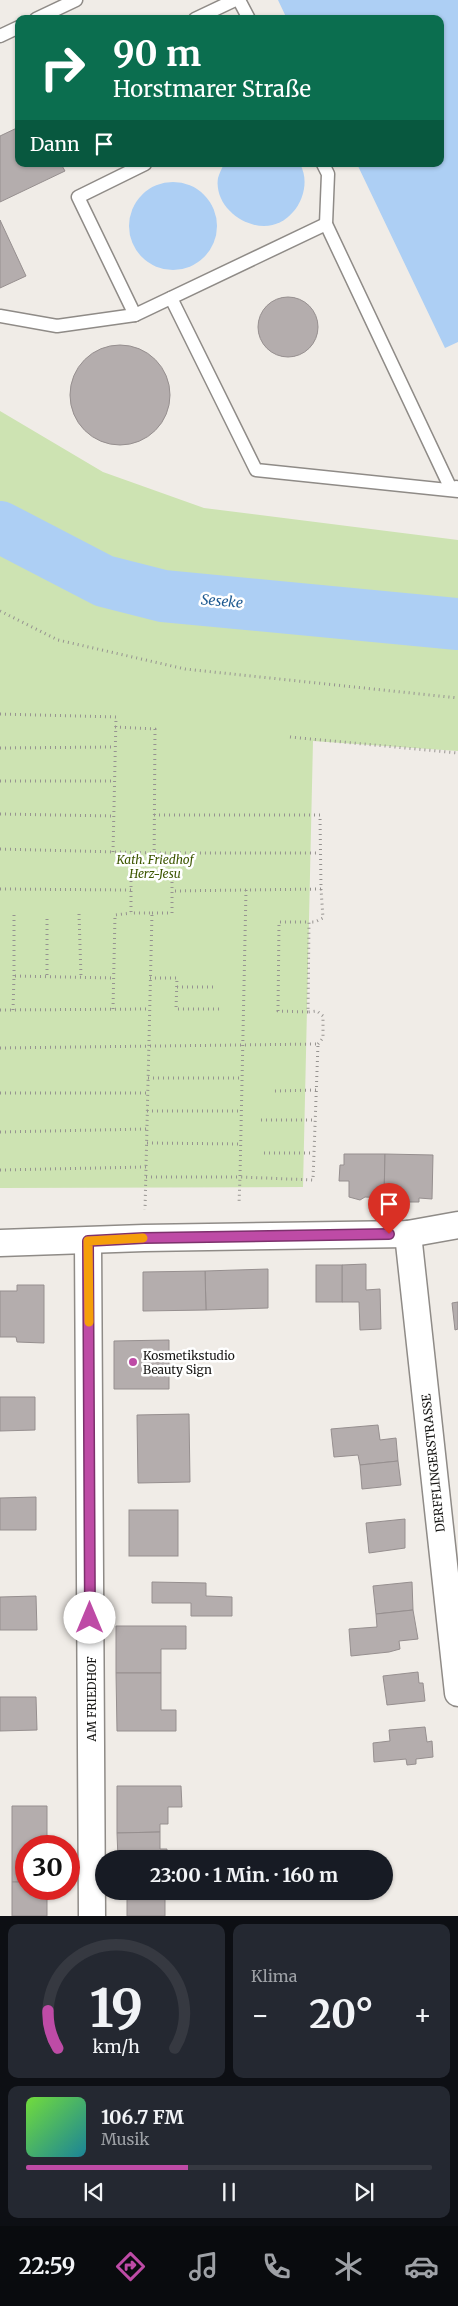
<!DOCTYPE html>
<html lang="de">
<head>
<meta charset="utf-8">
<style>
  :root { --surface:#171b24; --page:#242831; --text:#f1f3f6; --muted:#9ea1a6; --line:#363941; --accent:#be4ba6 }
  body { margin:0; font-family:Merriweather,serif; background:var(--page); color:var(--text); height:100vh; display:flex; flex-direction:column; font-size:19px; white-space:nowrap }
  * { box-sizing:border-box; margin:0 }
  p { font-size:16px; color:var(--muted) }
  .icon { flex:none; width:28px; height:28px; fill:none; stroke:currentColor; stroke-width:2; stroke-linecap:round; stroke-linejoin:round }
  .map { position:relative; height:1916px; overflow:hidden }
  .side { display:flex; flex-direction:column; gap:8px; padding:8px; background:#0d0f14; flex:1 }
  .side>* { flex:none }
  .top-card { position:absolute; left:15px; top:15px; width:429px; height:152px; border-radius:10px; box-shadow:0 1px 4px #0004; background:#0b6e4f; color:#fff; overflow:hidden }
  .speed { position:absolute; left:15px; top:1835px; display:flex; gap:10px; font-size:25px; font-weight:700; text-align:center }
  .speed>* { display:grid; place-content:center; width:65px; height:65px; border-radius:50%; background:var(--surface); box-shadow:0 1px 4px #0004; line-height:1 }
  .speed .limit { border:8px solid #d22; background:#fff; color:#111 }
  .pin { position:absolute; display:grid; place-items:center; width:42px; height:42px; color:#fff; margin:-51px -21px; border-radius:50% 50% 50% 0; rotate:-45deg; box-shadow:0 0 5px #0007 }
  .pin .icon { rotate:45deg }
  .me { position:absolute; width:55px; margin:-28px; rotate:0deg; stroke-linejoin:round; filter:drop-shadow(0 0 4px #0008) }
  .turn { display:flex; align-items:center; gap:18px; height:105px; padding:0 15px; font-size:22px }
  .turn .icon { width:65px; height:65px; stroke-width:2.5 }
  .turn b { display:block; font-size:35px; line-height:42px }
  .then { display:flex; align-items:center; height:48px; padding:0 15px; background:#0003; gap:10px; font-size:19px }
  .big { font-size:38px; font-weight:700; line-height:1.1 }
  .side .widget { flex:1; display:flex; flex-direction:column; justify-content:center; gap:8px; min-width:0; padding:0 18px; border-radius:10px; background:var(--page) }
  .side .dial { align-items:center; gap:0 }
  .dial svg { height:130px; overflow:visible; fill:none; stroke:var(--line); stroke-width:7; stroke-linecap:round; text-anchor:middle }
  .dial text { fill:var(--text); stroke:none }
  .song { display:flex; align-items:center; gap:15px }
  .cover { width:60px; height:60px; border-radius:8px; background:linear-gradient(135deg,hsl(100 70% 55%),hsl(190 70% 35%)) }
  .played { height:5px; border-radius:2px; background:linear-gradient(90deg,var(--accent) 40%,var(--line) 40%) }
  .keys { display:flex; justify-content:space-around; direction:ltr }
  .heat { display:flex; justify-content:space-between; align-items:center; font-size:28px; direction:ltr }
  .side .tiles { flex:1; display:grid; gap:8px; grid-template-columns:1fr 1fr }
  .widget:last-child { grid-column:span 2 }
  .trip { position:absolute; left:95px; top:1850px; width:298px; height:50px; border-radius:25px; background:var(--surface); box-shadow:0 1px 4px #0004; font-weight:700; line-height:50px; text-align:center }
  .tabs { display:flex; height:80px; justify-content:space-around; align-items:center; background:#090b0e; color:var(--muted) }
  .tabs .icon { width:35px; height:35px }
  .tabs .active { color:var(--accent) }
  .tabs b { font-size:22px; color:var(--text) }
  .map>svg:first-child { display:block }
</style>
</head>
<body>
<div class="map">
<svg width="458" height="1916" viewBox="0 0 458 1916">
  <rect width="100%" height="100%" fill="#f0ece7"/>
  <polygon fill="#cde3b2" points="0,411 103,472 204,508 458,540 458,751 313,741 303,1187 0,1188"/>
  <g fill="#adcff4">
    <polygon points="278,0 458,0 458,342 445,348 357,164 440,164 440,19 287,19"/>
    <path d="M 224,164 L 300,164 C 314,189 294,226 264,226 C 240,226 214,204 218,178 C 219,174 222,168 224,164 Z"/>
    <circle cx="173" cy="226" r="44"/>
  </g>
  <g fill="none" stroke-linecap="round" stroke-linejoin="round">
    <polyline stroke="#adcff4" stroke-width="52" points="0,527 104,581 163,596 458,624"/>
  </g>
  <g fill="#b4adad" stroke="#968f8f">
    <polygon points="19,127 19,164 61,164 65,171 0,202 0,136"/>
    <polygon points="0,220 26,276 0,288"/>
    <circle cx="288" cy="327" r="30"/>
    <circle cx="120" cy="395" r="50"/>
    <polygon points="344,1154 385,1154 384,1198 365,1197 360,1200 349,1197 349,1181 339,1181 340,1165 344,1165"/>
    <polygon points="385,1154 433,1155 432,1199 419,1198 419,1202 402,1202 402,1199 384,1198"/>
    <polygon points="366,1264 366,1290 380,1289 381,1329 360,1330 359,1302 342,1302 342,1265"/>
    <rect x="316" y="1265" width="26" height="37"/>
    <polygon points="268,1269 268,1308 206,1310 205,1271"/>
    <polygon points="205,1271 206,1310 143,1311 143,1272"/>
    <polygon points="17,1285 44,1285 44,1343 17,1342 16,1337 0,1337 0,1291 17,1291"/>
    <polygon points="458,1302 458,1329 455,1330 452,1303"/>
    <polygon points="169,1340 169,1389 114,1389 114,1341"/>
    <polygon points="0,1397 35,1397 35,1430 0,1431"/>
    <polygon points="189,1414 190,1482 138,1483 137,1415"/>
    <polygon points="378,1425 380,1440 396,1438 398,1461 360,1465 358,1455 334,1457 331,1429"/>
    <polygon points="398,1461 401,1485 362,1489 360,1465"/>
    <polygon points="36,1497 36,1530 0,1530 0,1498"/>
    <rect x="129" y="1510" width="49" height="46"/>
    <polygon points="405,1519 405,1548 369,1553 366,1523"/>
    <polygon points="152,1582 206,1583 206,1596 232,1597 232,1616 191,1616 191,1603 152,1603"/>
    <polygon points="412,1582 413,1610 376,1614 373,1586"/>
    <polygon points="36,1596 37,1630 0,1630 0,1597"/>
    <polygon points="413,1610 418,1639 399,1641 400,1649 389,1652 351,1656 349,1629 377,1627 376,1614"/>
    <polygon points="116,1626 186,1626 186,1649 161,1649 161,1673 116,1673"/>
    <polygon points="418,1672 419,1683 423,1683 425,1701 387,1705 383,1676"/>
    <polygon points="116,1673 161,1673 161,1710 176,1710 176,1731 117,1731"/>
    <polygon points="0,1697 36,1697 37,1730 0,1731"/>
    <polygon points="425,1727 427,1742 432,1741 433,1757 416,1759 416,1764 407,1765 406,1759 374,1762 373,1743 390,1741 389,1730"/>
    <polygon points="117,1786 181,1786 182,1807 168,1807 168,1824 160,1824 160,1832 117,1833"/>
    <polygon points="12,1806 47,1806 47,1846 26,1846 26,1882 12,1882"/>
    <polygon points="160,1832 160,1849 167,1849 167,1859 118,1859 117,1833"/>
    <polygon points="12,1882 26,1882 26,1889 47,1889 47,1916 12,1916"/>
    <rect x="127" y="1891" width="38" height="25"/>
  </g>
  <g fill="none" stroke-linecap="round" stroke-linejoin="round">
    <defs>
      <g id="service">
        <polyline points="239,0 249,19"/>
        <polyline points="36,19 76,0"/>
        <polyline points="195,19 235,0"/>
        <polyline points="0,36 19,27"/>
        <polyline points="145,164 78,197 135,315 326,224"/>
        <polyline points="323,164 328,174 326,224 451,489 456,487"/>
        <polyline points="171,298 256,470 458,491"/>
        <polyline points="0,316 57,326 135,315"/>
      </g>
      <g id="minor">
        <polyline points="408,1234 458,1693"/>
        <polyline points="88,1241 92,1916"/>
        <polyline points="0,1243 144,1238 408,1234 458,1225"/>
      </g>
    </defs>
    <use href="#service" stroke="#8f8b87" stroke-width="15"/>
    <use href="#minor" stroke="#8f8b87" stroke-width="29"/>
    <g stroke="#969390" stroke-width="3" stroke-dasharray="1 4" stroke-linecap="butt">
      <polyline points="0,611 58,640 185,669 458,698"/>
      <polyline points="0,714 116,717 113,852"/>
      <polyline points="115,727 155,729 154,872 131,872 131,913 152,913 145,1210"/>
      <polyline points="290,737 458,753"/>
      <polyline points="0,748 115,747"/>
      <polyline points="0,781 115,781"/>
      <polyline points="0,814 114,816"/>
      <polyline points="154,815 320,815 321,889 172,891"/>
      <polyline points="0,849 154,853 320,853"/>
      <polyline points="0,889 131,890"/>
      <polyline points="152,913 172,913 172,872 154,872"/>
      <polyline points="79,914 81,977"/>
      <polyline points="47,919 47,977"/>
      <polyline points="14,976 14,914"/>
      <polyline points="150,978 177,978 176,1009 222,1009"/>
      <polyline points="177,987 214,987"/>
      <polyline points="113,1009 115,915 131,913"/>
      <polyline points="0,1010 150,1009"/>
      <polyline points="13,1010 14,976 114,978"/>
      <polyline points="308,1012 278,1011 279,922 309,922"/>
      <polyline points="318,1044 323,1038 323,1016 317,1011 308,1012 309,922 315,922 323,918 321,889"/>
      <polyline points="0,1048 318,1044 313,1180 240,1177 239,1204"/>
      <polyline points="148,1078 243,1078"/>
      <polyline points="275,1091 316,1090"/>
      <polyline points="0,1093 148,1093"/>
      <polyline points="147,1111 242,1111"/>
      <polyline points="261,1120 315,1120"/>
      <polyline points="0,1132 147,1129"/>
      <polyline points="147,1143 241,1144"/>
      <polyline points="264,1153 314,1153"/>
      <polyline points="0,1170 146,1167"/>
      <polyline points="146,1177 240,1177 246,890"/>
    </g>
    <use href="#service" stroke="#fff" stroke-width="12"/>
    <use href="#minor" stroke="#fff" stroke-width="26"/>
  </g>
  <g fill="none" stroke-linecap="round" stroke-linejoin="round">
    <defs>
      <polyline id="route" points="90,1618 88,1241 144,1238 389,1234"/>
    </defs>
    <use href="#route" stroke="#7c316c" stroke-width="12"/>
    <use href="#route" stroke="#be4ba6" stroke-width="9"/>
    <polyline stroke="#f59e0b" stroke-width="9" points="89,1322 88,1241 143,1238"/>
  </g>
  <circle fill="#be4ba6" stroke="#fff" stroke-width="2" cx="133" cy="1362" r="5"/>
  <g text-anchor="middle" dominant-baseline="central" stroke-width="5" stroke-linejoin="round" paint-order="stroke">
    <g font-size="12" font-style="italic" fill="#3d5600" stroke="#fff">
      <text x="155" y="859">Kath. Friedhof<tspan x="155" dy="14">Herz-Jesu</tspan></text>
    </g>
    <g font-size="12" fill="#171614" stroke="#fff" text-anchor="start">
      <text x="143" y="1355">Kosmetikstudio<tspan x="143" dy="14">Beauty Sign</tspan></text>
    </g>
    <g font-size="12" fill="#171614" stroke="#fff">
      <text transform="translate(433 1463) rotate(-96)">DERFFLINGERSTRASSE</text>
      <text transform="translate(91 1699) rotate(-90)">AM FRIEDHOF</text>
    </g>
    <g font-size="14" font-style="italic" fill="#1d5990" stroke="#fff">
      <text transform="translate(222 601) rotate(5)">Seseke</text>
    </g>
  </g>
</svg>
<div class="speed"><div class="limit">30</div></div>
<div class="pin" style="left:389px;top:1234px;background:#d93025"><svg class="icon" aria-label="arrive" viewBox="0 0 24 24"><path d="M6 21V4h12l-3 4 3 4H6"/></svg></div>
<svg class="me" style="left:90px;top:1618px" viewBox="-20 -20 40 40"><circle r="19" fill="#fff"/><path d="M0-13L10 11 0 6-10 11z" fill="#be4ba6"/></svg>
<div class="trip">23:00 · 1 Min. · 160 m</div>
<div class="top-card">
<div class="turn"><svg class="icon" aria-label="right" viewBox="0 0 24 24"><path d="M7 20v-9h11M14 6l5 5-5 5"/></svg><div><b>90 m</b>Horstmarer Straße</div></div>
<div class="then">Dann<svg class="icon" aria-label="arrive" viewBox="0 0 24 24"><path d="M6 21V4h12l-3 4 3 4H6"/></svg></div>
</div>
</div>
<section class="side">
<div class="tiles">
<div class="widget dial"><svg viewBox="0 0 100 80">
<path d="M14 69A42 42 0 1 1 86 69"/>
<path d="M14 69A42 42 0 0 1 8 46" stroke="#be4ba6"/>
<text x="50" y="56" font-size="32" font-weight="700">19</text>
<text x="50" y="72" font-size="11">km/h</text>
</svg></div>
<div class="widget"><p>Klima</p>
<div class="heat"><a>−</a><b class="big">20°</b><a>+</a></div>
</div>
<div class="widget">
<div class="song"><i class="cover"></i><div><b>106.7 FM</b><p>Musik</p></div></div>
<div class="played"></div>
<div class="keys"><svg class="icon" aria-label="previous" viewBox="0 0 24 24"><path d="M18 5L8 12l10 7zM5 5v14"/></svg><svg class="icon" aria-label="pause" viewBox="0 0 24 24"><path d="M8 5v14M16 5v14"/></svg><svg class="icon" aria-label="next" viewBox="0 0 24 24"><path d="M6 5l10 7-10 7zM19 5v14"/></svg></div>
</div>
</div>
</section>
<nav class="tabs">
<b>22:59</b>
<svg class="icon active" aria-label="directions" viewBox="0 0 24 24"><path d="M12 3l9 9-9 9-9-9zM9 14v-3h6M13 9l2 2-2 2"/></svg>
<svg class="icon" aria-label="music" viewBox="0 0 24 24"><path d="M9 18V5l10-2v13"/><circle cx="6" cy="18" r="3"/><circle cx="16" cy="16" r="3"/></svg>
<svg class="icon" aria-label="phone" viewBox="0 0 24 24"><path d="M5 4h4l2 5-3 2q2 4 5 5l2-3 5 2v4C11 20 4 13 5 4z"/></svg>
<svg class="icon" aria-label="climate" viewBox="0 0 24 24"><path d="M12 3v18M4 7l16 10M4 17L20 7"/></svg>
<svg class="icon" aria-label="car" viewBox="0 0 24 24"><path d="M5 17H2v-5l4-1 3-4h7l3 4 3 1v5h-3M9 17h6M6 11h13"/><circle cx="7" cy="17" r="2"/><circle cx="17" cy="17" r="2"/></svg>
</nav>
</body>
</html>
